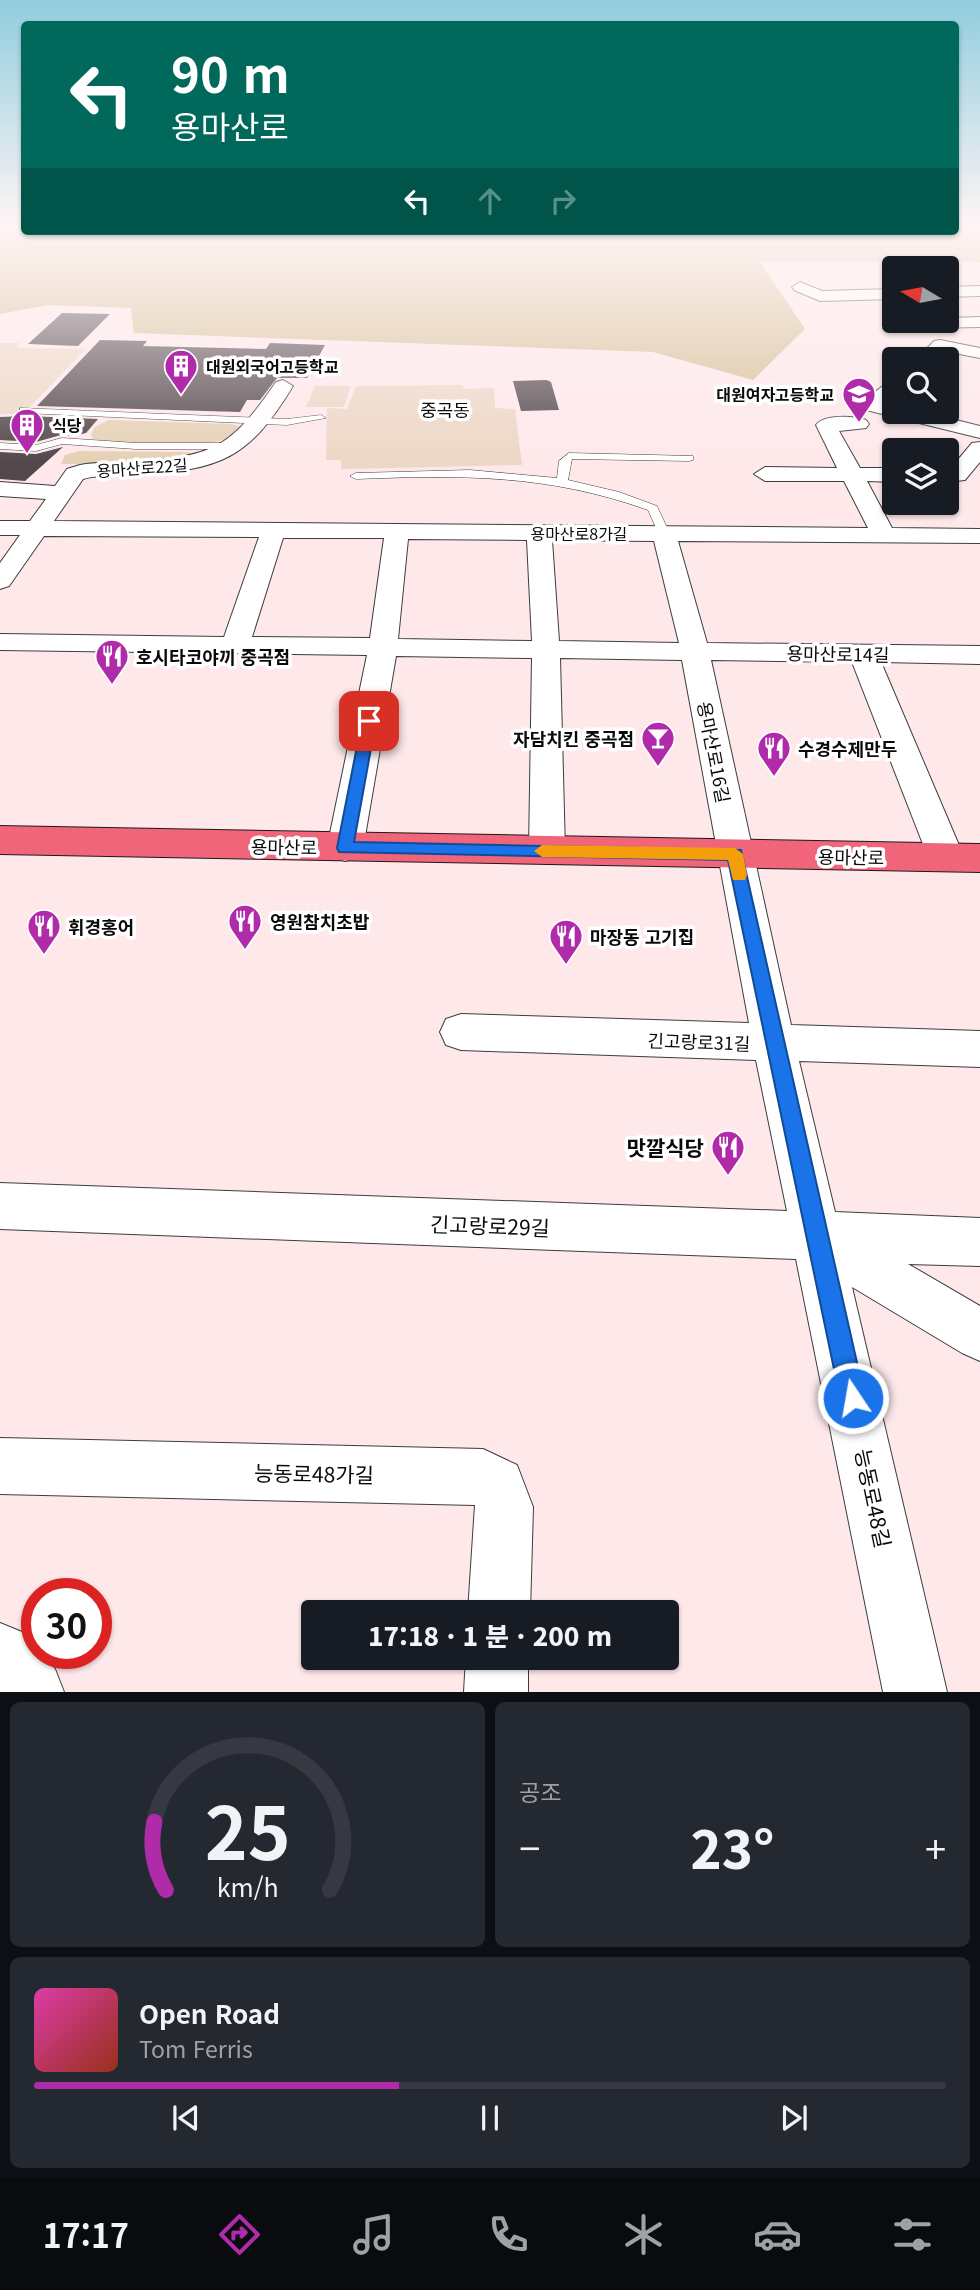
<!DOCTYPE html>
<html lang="ko">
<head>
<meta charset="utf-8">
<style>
  :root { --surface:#171b24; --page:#242831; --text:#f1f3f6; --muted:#9ea1a6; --line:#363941; --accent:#b02baa }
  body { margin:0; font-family:Georgia,"Noto Sans KR",serif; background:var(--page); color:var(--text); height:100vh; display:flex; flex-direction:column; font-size:26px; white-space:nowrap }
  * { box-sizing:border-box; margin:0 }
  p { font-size:23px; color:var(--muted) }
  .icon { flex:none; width:38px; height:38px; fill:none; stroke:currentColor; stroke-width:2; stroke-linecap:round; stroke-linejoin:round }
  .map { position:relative; height:1692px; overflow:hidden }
  .drawer { display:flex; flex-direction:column; gap:10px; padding:10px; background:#0d0f14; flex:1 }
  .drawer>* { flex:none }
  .top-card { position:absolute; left:21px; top:21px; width:938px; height:214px; border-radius:7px; box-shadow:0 2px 5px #0004; background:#00695c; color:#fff; overflow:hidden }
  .needle { width:46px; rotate:280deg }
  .controls { position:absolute; left:882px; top:256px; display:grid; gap:14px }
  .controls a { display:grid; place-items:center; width:77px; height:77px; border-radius:7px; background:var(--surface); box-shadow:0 2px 5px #0004; font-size:35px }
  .speed { position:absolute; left:21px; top:1578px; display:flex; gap:14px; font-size:35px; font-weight:700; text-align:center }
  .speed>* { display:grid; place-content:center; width:91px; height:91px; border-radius:50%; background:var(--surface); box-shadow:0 2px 5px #0004; line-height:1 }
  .speed .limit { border:10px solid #d22; background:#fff; color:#111 }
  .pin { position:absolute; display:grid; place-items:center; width:60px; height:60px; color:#fff; margin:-30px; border-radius:14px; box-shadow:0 4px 10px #0006 }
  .me { position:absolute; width:77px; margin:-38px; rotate:348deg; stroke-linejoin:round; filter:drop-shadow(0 0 5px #0008) }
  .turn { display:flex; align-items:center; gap:24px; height:147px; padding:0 35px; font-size:32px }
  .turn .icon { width:91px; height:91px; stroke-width:2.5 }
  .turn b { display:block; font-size:49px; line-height:60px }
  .lanes { display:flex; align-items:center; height:66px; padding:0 35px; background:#0003; justify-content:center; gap:35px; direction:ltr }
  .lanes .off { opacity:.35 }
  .big { font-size:52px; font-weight:800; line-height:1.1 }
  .drawer .tile { flex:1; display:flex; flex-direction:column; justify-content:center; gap:10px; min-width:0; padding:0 24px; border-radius:10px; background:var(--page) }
  .drawer .dial { align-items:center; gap:0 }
  .dial svg { height:182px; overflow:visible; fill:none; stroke:var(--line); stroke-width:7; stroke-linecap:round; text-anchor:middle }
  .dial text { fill:var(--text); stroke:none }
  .song { display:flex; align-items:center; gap:21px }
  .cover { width:84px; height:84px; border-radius:10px; background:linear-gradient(135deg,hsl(320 70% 55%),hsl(10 70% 35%)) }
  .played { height:7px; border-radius:4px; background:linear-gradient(90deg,var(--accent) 40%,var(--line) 40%) }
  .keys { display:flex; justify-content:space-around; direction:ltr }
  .heat { display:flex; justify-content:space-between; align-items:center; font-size:38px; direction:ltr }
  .drawer .tiles { flex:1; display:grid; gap:10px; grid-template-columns:1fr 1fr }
  .tile:last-child { grid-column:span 2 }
  .trip { position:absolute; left:301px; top:1600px; width:378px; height:70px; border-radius:7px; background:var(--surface); box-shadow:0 2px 5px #0004; font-weight:800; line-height:70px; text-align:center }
  .tab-bar { display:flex; height:112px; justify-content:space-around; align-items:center; background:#090b0e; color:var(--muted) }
  .tab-bar .icon { width:49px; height:49px }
  .tab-bar .selected { color:var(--accent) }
  .tab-bar b { font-size:32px; color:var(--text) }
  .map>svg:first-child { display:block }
</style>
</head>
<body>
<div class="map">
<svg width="980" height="1692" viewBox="0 0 980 1692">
  <rect width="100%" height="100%" fill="#fee8ea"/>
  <g fill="#e5d1b5">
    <path d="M 109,420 L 231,424 L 242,427 C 236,434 229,439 219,441 C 194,447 118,445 93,439 L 91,435 L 95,427 Z"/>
    <polygon points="79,451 187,452 193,454 155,463 61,464 65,455"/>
  </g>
  <polygon fill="#d5be95" points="0,225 24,225 24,231 956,231 956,225 980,225 980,262 760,262 805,329 753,380 653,352 134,333 131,308 48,305 0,314"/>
  <g fill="#edd7c6">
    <polygon points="0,343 20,343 16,348 86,349 23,414 0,414"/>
    <polygon points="462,385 464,389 494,388 495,408 515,409 522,465 341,469 341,460 326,460 327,408 347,409 356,386"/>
    <polygon points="315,386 351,386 344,407 306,407"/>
  </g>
  <g fill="#52474c">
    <polygon points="62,313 110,314 78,346 28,344"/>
    <polygon points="100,340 147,341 143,346 266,349 270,343 325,345 307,378 277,378 260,400 247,400 240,412 37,406"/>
    <polygon points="547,380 551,382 559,410 521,411 513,381"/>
    <polygon points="27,416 98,419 86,433 74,436 61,435 36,442 0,440 0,417"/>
    <polygon points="63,447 25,481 0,479 0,452 36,454"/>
  </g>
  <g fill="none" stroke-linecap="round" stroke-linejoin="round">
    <defs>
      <g id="lane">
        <polygon points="20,408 287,419 321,415 326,418 287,425 24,413 20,412"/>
        <polygon points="62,438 136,443 237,443 242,446 237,449 136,449 62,444 36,451 0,449 0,443 36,445"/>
        <path d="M 569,453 L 693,456 L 693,460 L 689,461 L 572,459 L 568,480 L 619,492 L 657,506 L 670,534 L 668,537 L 660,537 L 648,510 C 547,474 462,475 356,479 L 350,476 L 356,473 L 470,470 L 557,478 L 559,461 Z"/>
      </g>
      <g id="street">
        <polygon points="800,282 822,291 894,289 894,299 820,301 794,290 792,287"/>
        <polygon points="980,286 980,296 947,297 947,287"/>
        <polygon points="980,317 980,327 929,328 920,323 922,320 947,320 947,318"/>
        <polygon points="940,340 980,348 980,358 944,351 936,359 917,359 934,341"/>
        <path d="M 283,380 L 293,386 C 248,460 221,469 137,475 C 120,476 100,474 83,479 L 54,521 L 868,528 L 844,481 L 765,481 L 754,474 L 765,467 L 837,468 L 816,425 C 824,414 853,416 866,420 L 869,424 L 866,428 L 839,431 L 860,468 L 894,468 L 894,482 L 867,481 L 892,528 L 980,529 L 980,543 L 678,541 L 707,643 L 980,646 L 980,664 L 881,662 L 964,857 L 959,866 L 946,870 L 933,866 L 928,857 L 852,662 L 711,660 L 791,1025 L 980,1031 L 980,1067 L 799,1061 L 835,1212 L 980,1218 L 980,1266 L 908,1264 L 980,1306 L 980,1361 L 962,1353 L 852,1287 L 947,1692 L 883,1692 L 796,1259 L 0,1229 L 0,1183 L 787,1211 L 756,1060 L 461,1050 L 446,1045 L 440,1032 L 446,1019 L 461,1014 L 749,1023 L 682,660 L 560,658 L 565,851 L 559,860 L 547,864 L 535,860 L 529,851 L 532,658 L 396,656 L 363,848 L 357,857 L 345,861 L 333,857 L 327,848 L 367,655 L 0,650 L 0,634 L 224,637 L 259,537 L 44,536 L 9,586 L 0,589 L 0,563 L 20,535 L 0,535 L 0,521 L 30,521 L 46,499 L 0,496 L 0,482 L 55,486 L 67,469 L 80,465 C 96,462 113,463 129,462 C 212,456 228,452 276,382 ZM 283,538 L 384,538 L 370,638 L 252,637 ZM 408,539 L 527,540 L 532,641 L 398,639 ZM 552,540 L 654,541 L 679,643 L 559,641 Z"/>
        <path d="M 894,381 L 894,397 L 887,403 L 894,405 L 894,411 L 920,411 L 980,426 L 980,438 L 866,410 L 863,406 C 870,396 882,384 894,381 Z"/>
        <polygon points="980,442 980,462 965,480 947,482 947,468 951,468 972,443"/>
        <polygon points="0,1438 483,1449 517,1465 533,1507 530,1612 468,1612 475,1505 0,1494"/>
        <polygon points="0,1623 22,1632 37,1649 37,1654 41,1654 55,1669 64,1692 0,1692"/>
        <polygon points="466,1657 528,1657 528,1692 464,1692"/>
      </g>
      <polygon id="primary" points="0,826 980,844 980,872 0,854"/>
    </defs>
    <use href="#lane" stroke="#3d3d3d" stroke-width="1"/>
    <use href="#street" stroke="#3d3d3d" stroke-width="2"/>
    <use href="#primary" stroke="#1b1b1b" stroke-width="2"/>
    <use href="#lane" fill="#fff" fill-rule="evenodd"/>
    <use href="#street" fill="#fff" fill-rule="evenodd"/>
    <use href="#primary" fill="#f0657a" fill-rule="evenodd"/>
  </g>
  <linearGradient id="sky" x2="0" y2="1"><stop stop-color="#91cdde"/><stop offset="0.49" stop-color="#fff5f6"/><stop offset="1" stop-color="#fff5f6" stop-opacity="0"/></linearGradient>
  <rect width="980" height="462" fill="url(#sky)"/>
  <polygon fill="#1a73e8" stroke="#114b97" stroke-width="2" points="369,716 376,721 354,842 741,850 865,1398 861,1407 853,1410 844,1407 840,1398 728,860 339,852 337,848 362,721"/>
  <polygon fill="#f59e0b" points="542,845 735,848 743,854 747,875 745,880 733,880 728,860 542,857 534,851"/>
  <defs>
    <symbol id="building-pin" viewBox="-11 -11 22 30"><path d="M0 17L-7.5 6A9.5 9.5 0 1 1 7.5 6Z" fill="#b02baa" stroke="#fff"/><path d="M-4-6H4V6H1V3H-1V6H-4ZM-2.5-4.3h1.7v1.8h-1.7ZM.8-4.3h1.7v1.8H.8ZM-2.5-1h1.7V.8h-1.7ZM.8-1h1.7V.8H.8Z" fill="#fff"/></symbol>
    <symbol id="school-pin" viewBox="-11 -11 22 30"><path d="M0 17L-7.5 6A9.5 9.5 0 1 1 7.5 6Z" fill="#b02baa" stroke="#fff"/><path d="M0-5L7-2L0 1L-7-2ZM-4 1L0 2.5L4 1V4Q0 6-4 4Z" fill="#fff"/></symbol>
    <symbol id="restaurant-pin" viewBox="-11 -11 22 30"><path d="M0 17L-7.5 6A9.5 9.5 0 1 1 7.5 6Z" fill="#b02baa" stroke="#fff"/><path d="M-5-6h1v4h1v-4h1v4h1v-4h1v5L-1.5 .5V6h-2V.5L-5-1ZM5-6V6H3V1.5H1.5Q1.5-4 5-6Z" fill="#fff"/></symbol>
    <symbol id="bar-pin" viewBox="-11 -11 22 30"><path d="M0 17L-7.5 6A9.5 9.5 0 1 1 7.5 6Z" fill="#b02baa" stroke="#fff"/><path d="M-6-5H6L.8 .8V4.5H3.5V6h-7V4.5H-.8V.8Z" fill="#fff"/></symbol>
  </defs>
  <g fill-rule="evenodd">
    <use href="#building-pin" x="162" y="347" width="38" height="52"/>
    <use href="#school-pin" x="840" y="375" width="38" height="52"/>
    <use href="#building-pin" x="8" y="406" width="38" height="52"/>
    <use href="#restaurant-pin" x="93" y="637" width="38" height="52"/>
    <use href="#bar-pin" x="639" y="719" width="38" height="52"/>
    <use href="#restaurant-pin" x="755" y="729" width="38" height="52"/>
    <use href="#restaurant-pin" x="226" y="902" width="38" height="52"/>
    <use href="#restaurant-pin" x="25" y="907" width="38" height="52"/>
    <use href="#restaurant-pin" x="547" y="917" width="38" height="52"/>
    <use href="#restaurant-pin" x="709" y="1128" width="38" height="52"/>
  </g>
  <g text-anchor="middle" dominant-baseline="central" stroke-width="7" stroke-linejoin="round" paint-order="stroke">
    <g font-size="16" font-weight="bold" fill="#0a0a0a" stroke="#fff" text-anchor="start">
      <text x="206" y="366">대원외국어고등학교</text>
      <text x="834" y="394" text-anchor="end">대원여자고등학교</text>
      <text x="52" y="425">식당</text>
    </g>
    <g font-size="16" fill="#0a0a0a" stroke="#fff">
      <text transform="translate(142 467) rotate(-4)">용마산로22길</text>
      <text x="579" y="533">용마산로8가길</text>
    </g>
    <g font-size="18" fill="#0a0a0a" stroke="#fff">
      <text x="445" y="409">중곡동</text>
    </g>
    <g font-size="18" fill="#0a0a0a" stroke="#fff">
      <text transform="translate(838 653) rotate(1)">용마산로14길</text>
      <text transform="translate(715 752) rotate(79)">용마산로16길</text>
      <text transform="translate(284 846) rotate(1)">용마산로</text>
      <text transform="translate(851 856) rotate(1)">용마산로</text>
      <text transform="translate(699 1041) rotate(2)">긴고랑로31길</text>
    </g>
    <g font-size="18" font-weight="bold" fill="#0a0a0a" stroke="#fff" text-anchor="start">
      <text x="136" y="656">호시타코야끼 중곡점</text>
      <text x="634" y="738" text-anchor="end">자담치킨 중곡점</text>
      <text x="798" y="748">수경수제만두</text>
      <text x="270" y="921">영원참치초밥</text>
      <text x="68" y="926">휘경홍어</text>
      <text x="590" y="936">마장동 고기집</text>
    </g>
    <g font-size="21" font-weight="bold" fill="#0a0a0a" stroke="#fff" text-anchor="end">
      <text x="704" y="1147">맛깔식당</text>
    </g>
    <g font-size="21" fill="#0a0a0a" stroke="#fff">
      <text transform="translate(490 1225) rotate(2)">긴고랑로29길</text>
      <text transform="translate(314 1473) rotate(1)">능동로48가길</text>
      <text transform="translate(874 1498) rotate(78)">능동로48길</text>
    </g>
  </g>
</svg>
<div class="controls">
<a><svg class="needle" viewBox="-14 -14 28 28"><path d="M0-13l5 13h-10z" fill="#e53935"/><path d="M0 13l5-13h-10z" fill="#9ea1a6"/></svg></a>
<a><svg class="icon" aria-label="search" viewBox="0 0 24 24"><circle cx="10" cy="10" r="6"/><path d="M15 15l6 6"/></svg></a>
<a><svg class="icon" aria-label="layers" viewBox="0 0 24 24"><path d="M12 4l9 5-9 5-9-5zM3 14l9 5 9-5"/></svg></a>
</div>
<div class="speed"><div class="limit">30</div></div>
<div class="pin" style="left:369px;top:721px;background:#d93025"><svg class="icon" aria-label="arrive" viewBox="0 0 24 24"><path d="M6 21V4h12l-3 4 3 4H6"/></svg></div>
<svg class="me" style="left:853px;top:1398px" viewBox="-20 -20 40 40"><circle r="17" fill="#1a73e8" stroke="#fff" stroke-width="3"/><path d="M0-11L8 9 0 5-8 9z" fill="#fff"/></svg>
<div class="trip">17:18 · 1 분 · 200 m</div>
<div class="top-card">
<div class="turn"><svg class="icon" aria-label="left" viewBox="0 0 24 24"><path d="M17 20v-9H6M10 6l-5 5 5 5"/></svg><div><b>90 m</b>용마산로</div></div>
<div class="lanes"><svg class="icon" aria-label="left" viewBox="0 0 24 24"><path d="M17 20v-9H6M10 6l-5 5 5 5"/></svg><svg class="icon off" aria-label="ahead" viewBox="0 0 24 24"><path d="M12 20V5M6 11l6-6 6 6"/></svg><svg class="icon off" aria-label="right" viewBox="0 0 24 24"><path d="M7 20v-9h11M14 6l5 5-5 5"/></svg></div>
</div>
</div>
<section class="drawer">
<div class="tiles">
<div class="tile dial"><svg viewBox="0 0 100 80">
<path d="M14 69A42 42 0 1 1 86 69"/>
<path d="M14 69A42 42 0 0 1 9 39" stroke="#b02baa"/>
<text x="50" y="56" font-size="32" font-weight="700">25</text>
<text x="50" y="72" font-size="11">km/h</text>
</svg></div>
<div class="tile"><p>공조</p>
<div class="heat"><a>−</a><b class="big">23°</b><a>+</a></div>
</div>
<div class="tile">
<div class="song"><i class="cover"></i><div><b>Open Road</b><p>Tom Ferris</p></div></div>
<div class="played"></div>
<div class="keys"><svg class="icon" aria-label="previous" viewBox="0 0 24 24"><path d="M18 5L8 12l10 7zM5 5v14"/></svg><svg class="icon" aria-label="pause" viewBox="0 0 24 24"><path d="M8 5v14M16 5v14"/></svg><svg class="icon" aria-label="next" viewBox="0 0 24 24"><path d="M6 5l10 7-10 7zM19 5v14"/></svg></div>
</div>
</div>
</section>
<nav class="tab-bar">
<b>17:17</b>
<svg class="icon selected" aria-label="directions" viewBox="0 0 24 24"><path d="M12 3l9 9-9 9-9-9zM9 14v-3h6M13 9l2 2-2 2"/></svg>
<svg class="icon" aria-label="music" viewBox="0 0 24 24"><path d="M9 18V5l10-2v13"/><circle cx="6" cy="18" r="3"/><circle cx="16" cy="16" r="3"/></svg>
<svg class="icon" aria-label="phone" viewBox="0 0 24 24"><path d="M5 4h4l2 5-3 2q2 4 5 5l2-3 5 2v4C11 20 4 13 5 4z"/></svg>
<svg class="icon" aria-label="climate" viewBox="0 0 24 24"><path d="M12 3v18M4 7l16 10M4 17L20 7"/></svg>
<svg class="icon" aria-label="car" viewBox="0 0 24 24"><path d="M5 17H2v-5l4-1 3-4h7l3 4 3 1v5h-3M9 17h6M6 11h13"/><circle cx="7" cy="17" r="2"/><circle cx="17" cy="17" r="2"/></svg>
<svg class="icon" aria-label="filters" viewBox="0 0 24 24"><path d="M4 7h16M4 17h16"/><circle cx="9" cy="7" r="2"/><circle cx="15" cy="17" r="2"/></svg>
</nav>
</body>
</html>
